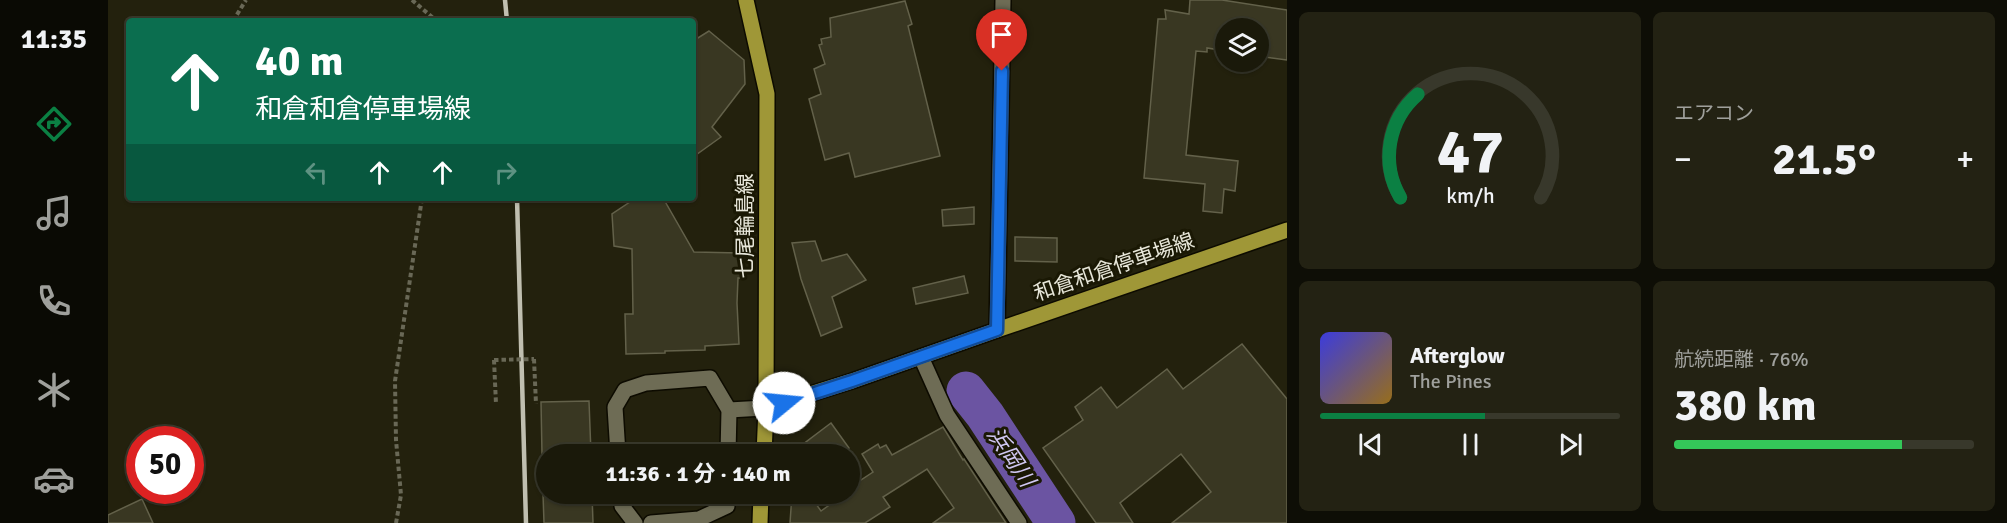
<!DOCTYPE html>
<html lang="ja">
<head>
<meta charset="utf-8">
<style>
  :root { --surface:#1a190a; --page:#232213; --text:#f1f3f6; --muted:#9fa09c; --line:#38382b; --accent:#0b8043 }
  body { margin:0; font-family:Signika,"Noto Sans JP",sans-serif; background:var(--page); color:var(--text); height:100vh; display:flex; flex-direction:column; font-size:22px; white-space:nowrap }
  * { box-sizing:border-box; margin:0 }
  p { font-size:20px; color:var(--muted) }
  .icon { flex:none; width:33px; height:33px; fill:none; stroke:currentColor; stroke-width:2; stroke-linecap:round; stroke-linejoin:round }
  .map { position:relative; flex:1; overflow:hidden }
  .panel { display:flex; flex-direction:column; gap:12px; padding:12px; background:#0e0e06; width:720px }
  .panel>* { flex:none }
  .top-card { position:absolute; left:18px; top:18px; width:570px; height:183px; border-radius:6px; box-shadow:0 2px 4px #0004,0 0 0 2px var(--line); background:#0b6e4f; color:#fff; overflow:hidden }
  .fabs { position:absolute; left:1107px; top:18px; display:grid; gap:12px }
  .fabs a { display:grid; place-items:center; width:54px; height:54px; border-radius:50%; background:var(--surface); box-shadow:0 2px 4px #0004,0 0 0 2px var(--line); font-size:30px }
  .speed { position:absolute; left:18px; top:426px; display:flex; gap:12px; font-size:30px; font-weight:700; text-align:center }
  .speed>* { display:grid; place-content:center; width:78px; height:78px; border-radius:50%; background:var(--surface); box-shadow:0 2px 4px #0004,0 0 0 2px var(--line); line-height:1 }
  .speed .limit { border:9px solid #d22; background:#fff; color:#111 }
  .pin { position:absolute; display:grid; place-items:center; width:51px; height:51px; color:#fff; margin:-62px -26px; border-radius:50% 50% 50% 0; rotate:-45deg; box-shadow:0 0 6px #0007 }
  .pin .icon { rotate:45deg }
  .me { position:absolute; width:66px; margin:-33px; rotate:73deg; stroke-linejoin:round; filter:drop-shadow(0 0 4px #0008) }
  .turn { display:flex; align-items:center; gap:21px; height:126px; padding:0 30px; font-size:27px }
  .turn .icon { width:78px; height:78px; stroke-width:2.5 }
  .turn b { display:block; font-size:42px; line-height:51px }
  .lanes { display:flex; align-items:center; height:57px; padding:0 30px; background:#0003; justify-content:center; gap:30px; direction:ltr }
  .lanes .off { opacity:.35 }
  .big { font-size:45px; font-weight:700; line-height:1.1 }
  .panel .tile { flex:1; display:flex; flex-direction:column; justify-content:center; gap:9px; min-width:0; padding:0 21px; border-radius:9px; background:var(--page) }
  .panel .dial { align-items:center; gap:0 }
  .dial svg { height:156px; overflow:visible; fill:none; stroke:var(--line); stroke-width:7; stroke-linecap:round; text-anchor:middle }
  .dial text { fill:var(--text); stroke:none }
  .song { display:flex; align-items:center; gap:18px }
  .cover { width:72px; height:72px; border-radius:9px; background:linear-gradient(135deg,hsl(240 70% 55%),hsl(40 70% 35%)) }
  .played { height:6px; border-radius:3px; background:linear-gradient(90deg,var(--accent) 55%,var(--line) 55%) }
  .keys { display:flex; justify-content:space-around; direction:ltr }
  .heat { display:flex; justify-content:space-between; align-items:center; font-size:33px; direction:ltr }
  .charge { height:9px; border-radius:4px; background:linear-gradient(90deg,#34c759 76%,var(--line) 0) }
  .panel .tiles { flex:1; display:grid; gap:12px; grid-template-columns:repeat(2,1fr) }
  .trip { position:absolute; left:428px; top:444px; width:324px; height:60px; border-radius:30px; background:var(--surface); box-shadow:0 2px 4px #0004,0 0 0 2px var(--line); font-weight:700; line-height:60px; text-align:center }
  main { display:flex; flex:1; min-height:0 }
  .dock { display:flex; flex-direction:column; width:108px; justify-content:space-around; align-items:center; background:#0a0a04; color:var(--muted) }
  .dock .icon { width:42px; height:42px }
  .dock .selected { color:var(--accent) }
  .dock b { font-size:27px; color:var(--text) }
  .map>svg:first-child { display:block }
</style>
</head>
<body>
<main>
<nav class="dock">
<b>11:35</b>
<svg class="icon selected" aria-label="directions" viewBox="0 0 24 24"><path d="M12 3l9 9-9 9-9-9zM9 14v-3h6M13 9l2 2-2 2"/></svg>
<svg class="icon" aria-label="music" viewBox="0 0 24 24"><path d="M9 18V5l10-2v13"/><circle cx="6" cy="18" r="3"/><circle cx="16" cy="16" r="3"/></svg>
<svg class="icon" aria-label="phone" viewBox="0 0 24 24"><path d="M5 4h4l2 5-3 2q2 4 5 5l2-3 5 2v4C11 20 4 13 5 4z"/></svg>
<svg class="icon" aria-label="climate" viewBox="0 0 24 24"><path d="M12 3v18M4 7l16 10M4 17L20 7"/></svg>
<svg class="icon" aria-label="car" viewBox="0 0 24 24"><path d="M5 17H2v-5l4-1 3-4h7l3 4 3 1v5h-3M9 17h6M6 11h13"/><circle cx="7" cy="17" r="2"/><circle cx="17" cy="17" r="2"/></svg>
</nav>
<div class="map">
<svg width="1179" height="523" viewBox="0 0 1179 523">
  <rect width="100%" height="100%" fill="#23210d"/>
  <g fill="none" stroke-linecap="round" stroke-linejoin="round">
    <polyline stroke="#6b54a2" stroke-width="39" points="858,391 877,415 948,523"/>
  </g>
  <g fill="#393722" stroke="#63614a" stroke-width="1.5">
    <polygon points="1082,0 1114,0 1179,10 1179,60 1150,56 1150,28 1118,28 1118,51 1099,48 1099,52 1088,51 1078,155 1130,161 1127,191 1116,189 1114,213 1095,211 1097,184 1036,178 1050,19 1058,19 1057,10 1081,14"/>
    <polygon points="797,1 804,24 800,26 832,156 747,177 741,153 717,160 701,99 713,94 706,69 717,64 711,45 714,44 713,39 723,37 722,18"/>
    <polygon points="601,31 636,60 637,84 604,127 613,137 585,157 585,41"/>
    <polygon points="528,198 555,198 586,252 632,253 633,278 630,278 629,303 631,344 597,346 597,350 557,351 557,353 518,354 517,314 525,314 524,249 506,246 504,214"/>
    <polygon points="866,207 866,224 835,226 834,210"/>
    <polygon points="907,237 949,238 949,262 907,261"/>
    <polygon points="707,241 714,261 739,254 758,280 724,297 734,327 713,336 693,279 684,243"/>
    <polygon points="856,276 860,293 808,304 805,288"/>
    <polygon points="1134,344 1179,399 1179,523 1064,523 1103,492 1073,454 1012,503 1025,523 988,523 935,448 975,420 967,407 993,387 1009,408 1059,369 1075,389"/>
    <polygon points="481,401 483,454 434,454 433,402"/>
    <polygon points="723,423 741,448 731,454 701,454 694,445"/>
    <polygon points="835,427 855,460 856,459 898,523 825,523 846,508 819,469 775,497 782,507 757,523 682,523 684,494 701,494 713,511 737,494 741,494 741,488 765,472 754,454 770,444 772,448 778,445 784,455"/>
    <polygon points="435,494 484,494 485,523 436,523"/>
    <polygon points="34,499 45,523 0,523 0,515"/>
  </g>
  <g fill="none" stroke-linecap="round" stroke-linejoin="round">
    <defs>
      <g id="minor">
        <polyline points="889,330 895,0"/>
        <polyline points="813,357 839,415 911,523"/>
        <polyline points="621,410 658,408"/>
        <polyline points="510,454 507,407 517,390 538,383 602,378 621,410 620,454"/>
        <polyline points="513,494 514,506 527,523"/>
        <polyline points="543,523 591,519 619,506 619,494"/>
      </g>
      <g id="major">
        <polyline points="638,0 659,94 658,408 656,454"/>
        <polyline points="658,408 744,381 889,330 1179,230"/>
        <polyline points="652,523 653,494"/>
      </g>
    </defs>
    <use href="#minor" stroke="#0d0b00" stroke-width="18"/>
    <use href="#major" stroke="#0d0b00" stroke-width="18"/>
    <g stroke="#696856" stroke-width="4" stroke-dasharray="4.5 3" stroke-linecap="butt">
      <polyline points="304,0 324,17 325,21"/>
      <polyline points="125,21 138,0"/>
      <polyline points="426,359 428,404"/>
      <polyline points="386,360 388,404"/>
      <polyline points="288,523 293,495 288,440 287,381 314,198"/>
    </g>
    <use href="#minor" stroke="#6e6c55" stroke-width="15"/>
    <use href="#major" stroke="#9f9737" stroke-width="15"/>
    <g stroke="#c0bfb0" stroke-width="4.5">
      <polyline points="397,0 399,21"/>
      <polyline points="409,198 418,523"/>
    </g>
    <polyline stroke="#696856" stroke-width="4" stroke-dasharray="4.5 3" stroke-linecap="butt" points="386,360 426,359"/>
  </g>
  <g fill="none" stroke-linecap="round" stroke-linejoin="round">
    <defs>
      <polyline id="route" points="676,403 744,381 889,330 894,71"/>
    </defs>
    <use href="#route" stroke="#114b97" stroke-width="15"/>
    <use href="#route" stroke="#1a73e8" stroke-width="10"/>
  </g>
  <g text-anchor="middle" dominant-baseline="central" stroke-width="6" stroke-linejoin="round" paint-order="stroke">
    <g font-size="21" fill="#e8e7da" stroke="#1a1804">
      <text transform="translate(637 226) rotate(-90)">七尾輪島線</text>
      <text transform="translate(1006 267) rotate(-19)">和倉和倉停車場線</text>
    </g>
    <g font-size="22" font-style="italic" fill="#d0c7f2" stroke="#1a1804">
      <text transform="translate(903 457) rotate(56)">浜岡川</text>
    </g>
  </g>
</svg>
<div class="fabs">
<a><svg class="icon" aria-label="layers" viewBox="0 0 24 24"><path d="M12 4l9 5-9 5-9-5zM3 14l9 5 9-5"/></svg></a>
</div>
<div class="speed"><div class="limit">50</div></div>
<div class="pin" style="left:894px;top:71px;background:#d93025"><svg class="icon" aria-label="arrive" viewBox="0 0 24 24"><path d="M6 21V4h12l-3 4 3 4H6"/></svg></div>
<svg class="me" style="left:676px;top:403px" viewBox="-20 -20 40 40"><circle r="19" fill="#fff"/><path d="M0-13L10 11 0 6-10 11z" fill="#1a73e8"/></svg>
<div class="trip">11:36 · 1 分 · 140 m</div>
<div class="top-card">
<div class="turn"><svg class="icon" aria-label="ahead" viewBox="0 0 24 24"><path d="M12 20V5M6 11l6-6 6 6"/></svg><div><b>40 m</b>和倉和倉停車場線</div></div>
<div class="lanes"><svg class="icon off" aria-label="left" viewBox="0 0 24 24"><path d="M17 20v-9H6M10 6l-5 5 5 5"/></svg><svg class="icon" aria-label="ahead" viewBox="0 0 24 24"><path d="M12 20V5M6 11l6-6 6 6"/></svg><svg class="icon" aria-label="ahead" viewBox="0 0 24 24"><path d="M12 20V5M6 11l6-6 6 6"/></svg><svg class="icon off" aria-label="right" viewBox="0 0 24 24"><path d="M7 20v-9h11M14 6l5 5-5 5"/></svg></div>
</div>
</div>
<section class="panel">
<div class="tiles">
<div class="tile dial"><svg viewBox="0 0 100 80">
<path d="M14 69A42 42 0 1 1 86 69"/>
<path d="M14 69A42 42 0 0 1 23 16" stroke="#0b8043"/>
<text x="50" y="56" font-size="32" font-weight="700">47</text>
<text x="50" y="72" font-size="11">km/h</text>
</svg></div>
<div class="tile"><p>エアコン</p>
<div class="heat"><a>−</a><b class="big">21.5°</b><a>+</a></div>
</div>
<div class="tile">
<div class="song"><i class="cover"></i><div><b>Afterglow</b><p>The Pines</p></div></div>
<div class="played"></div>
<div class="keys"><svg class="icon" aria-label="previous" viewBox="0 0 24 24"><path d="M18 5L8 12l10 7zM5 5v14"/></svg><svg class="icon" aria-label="pause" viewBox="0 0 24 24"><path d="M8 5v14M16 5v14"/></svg><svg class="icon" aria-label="next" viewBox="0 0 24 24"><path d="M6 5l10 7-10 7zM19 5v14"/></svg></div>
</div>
<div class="tile"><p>航続距離 · 76%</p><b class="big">380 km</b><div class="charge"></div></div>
</div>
</section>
</main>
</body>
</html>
